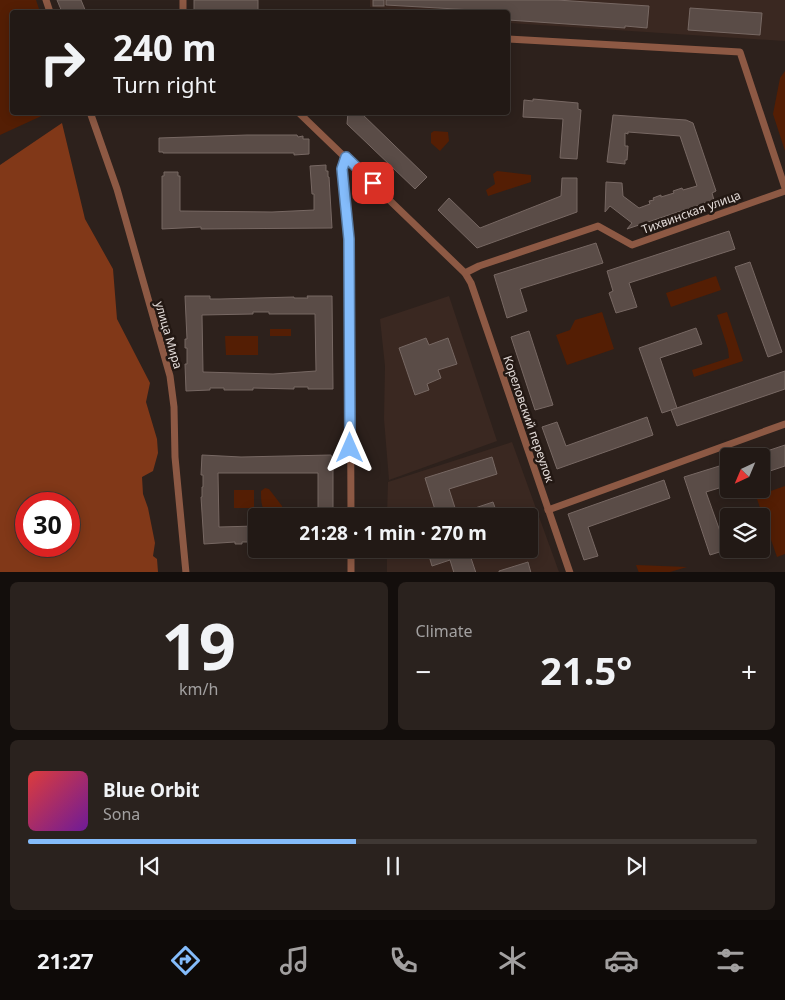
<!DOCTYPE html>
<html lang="en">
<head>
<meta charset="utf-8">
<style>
  :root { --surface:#221915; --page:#2a221e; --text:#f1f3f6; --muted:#a2a0a0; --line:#3f3834; --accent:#84bcfb }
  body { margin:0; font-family:"Noto Sans",sans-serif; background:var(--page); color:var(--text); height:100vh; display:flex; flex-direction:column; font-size:19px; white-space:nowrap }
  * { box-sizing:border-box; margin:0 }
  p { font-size:16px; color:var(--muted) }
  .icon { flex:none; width:28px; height:28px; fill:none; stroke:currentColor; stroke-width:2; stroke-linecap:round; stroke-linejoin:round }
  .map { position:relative; height:572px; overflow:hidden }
  .details { display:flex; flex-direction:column; gap:10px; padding:10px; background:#130e0c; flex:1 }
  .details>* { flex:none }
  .top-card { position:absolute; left:10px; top:10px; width:500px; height:105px; border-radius:5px; box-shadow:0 2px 12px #0003,0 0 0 1px var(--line); background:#221915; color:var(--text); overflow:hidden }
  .needle { width:32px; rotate:224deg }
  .tools { position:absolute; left:720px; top:448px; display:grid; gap:10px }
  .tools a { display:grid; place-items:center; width:50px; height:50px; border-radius:5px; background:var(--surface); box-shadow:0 2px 12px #0003,0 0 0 1px var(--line); font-size:25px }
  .speed { position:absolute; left:15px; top:492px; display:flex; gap:10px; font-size:25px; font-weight:700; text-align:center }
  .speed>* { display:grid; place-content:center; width:65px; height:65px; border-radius:50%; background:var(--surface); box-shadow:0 2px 12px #0003,0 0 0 1px var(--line); line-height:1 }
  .speed .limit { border:8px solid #d22; background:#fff; color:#111 }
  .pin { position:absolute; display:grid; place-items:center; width:42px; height:42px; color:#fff; margin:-21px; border-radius:10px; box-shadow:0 2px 8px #0006 }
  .me { position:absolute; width:55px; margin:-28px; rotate:0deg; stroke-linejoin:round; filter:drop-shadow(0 0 4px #0008) }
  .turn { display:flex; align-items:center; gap:18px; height:105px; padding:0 20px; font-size:22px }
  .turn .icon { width:65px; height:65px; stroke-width:2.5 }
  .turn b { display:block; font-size:35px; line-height:42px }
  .big { font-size:38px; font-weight:700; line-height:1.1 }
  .details .card { flex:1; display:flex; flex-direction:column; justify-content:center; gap:8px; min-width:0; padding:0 18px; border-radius:8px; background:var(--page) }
  .details .dial { align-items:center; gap:0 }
  .dial b { font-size:65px; line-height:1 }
  .song { display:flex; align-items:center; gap:15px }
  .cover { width:60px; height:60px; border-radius:8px; background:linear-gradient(135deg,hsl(0 70% 55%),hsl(280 70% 35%)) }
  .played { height:5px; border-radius:2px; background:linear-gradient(90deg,var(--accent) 45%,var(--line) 45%) }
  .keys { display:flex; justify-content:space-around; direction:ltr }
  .heat { display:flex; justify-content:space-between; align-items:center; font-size:28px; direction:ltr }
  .details .tiles { flex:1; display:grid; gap:10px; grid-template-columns:1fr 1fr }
  .card:last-child { grid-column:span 2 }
  .trip { position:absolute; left:248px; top:508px; width:290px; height:50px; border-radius:5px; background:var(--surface); box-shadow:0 2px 12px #0003,0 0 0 1px var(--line); font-weight:700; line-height:50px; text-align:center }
  .dock { display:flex; height:80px; justify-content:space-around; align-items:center; background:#0e0a08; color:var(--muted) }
  .dock .icon { width:35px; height:35px }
  .dock .current { color:var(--accent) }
  .dock b { font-size:22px; color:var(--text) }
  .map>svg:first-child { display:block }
</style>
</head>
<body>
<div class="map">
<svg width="785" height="573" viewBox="0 0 785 573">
  <rect width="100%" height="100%" fill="#2d211c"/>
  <g fill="#3a2821">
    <polygon points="370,0 785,0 785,41 509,23 508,22 508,12 417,12 370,7"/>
    <polygon points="449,296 497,441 389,480 384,419 385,366 380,319"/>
    <polygon points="512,442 559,572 387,573 387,549 529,549 529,516 387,516 388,482"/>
  </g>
  <g fill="#541e04">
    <polygon points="0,0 36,0 40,12 12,12 12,112 48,113 0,135"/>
    <polygon points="785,71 785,151 773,114 780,78"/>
    <polygon points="434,131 448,132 449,141 440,151 431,143 431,133"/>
    <polygon points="497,171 531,175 531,182 488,196 486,190 495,184 493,174"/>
    <polygon points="716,276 721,290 671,307 666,293"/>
    <polygon points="602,312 614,349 567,365 556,335 570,330 575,320"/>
    <polygon points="727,312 743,361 694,377 692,370 729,358 728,349 717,315"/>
    <rect x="270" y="329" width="21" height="7"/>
    <polygon points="225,336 258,336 258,355 226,355"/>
    <polygon points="785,486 785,554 777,557 756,496"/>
    <path d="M 265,488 L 269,489 L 282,506 L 282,510 C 262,517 261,508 261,491 Z"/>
    <rect x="234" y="490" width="20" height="18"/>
    <polygon points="636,565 687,567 670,572 639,573"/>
  </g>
  <path fill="#813818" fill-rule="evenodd" d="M 62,123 L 85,219 L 113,269 L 117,319 L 150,383 L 146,402 L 157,439 L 158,453 L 153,471 L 142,477 L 143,494 L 148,508 L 155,543 L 153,556 L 157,559 L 158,572 L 0,572 L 0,165 ZM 26,504 L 69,504 L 69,546 L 26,546 Z"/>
  <g fill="#5a4c47" stroke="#776863" fill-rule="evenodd">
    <polygon points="57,0 81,0 86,12 62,12"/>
    <polygon points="194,0 258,0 258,10 194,11"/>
    <rect x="373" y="0" width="11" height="6"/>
    <polygon points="386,0 557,0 649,6 647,28 625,26 625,28 508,20 508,12 386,5"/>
    <polygon points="690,8 762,13 760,35 688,30"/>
    <polygon points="533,99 578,103 578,109 581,110 577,159 560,158 563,119 523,117 524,100 533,101"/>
    <polygon points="348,112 360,112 427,177 415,189 347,124"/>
    <polygon points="613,115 686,120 693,123 716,191 712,193 714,200 627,229 632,223 610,206 605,212 606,182 622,183 623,196 639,208 650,204 649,201 654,200 653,198 661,195 661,197 674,193 673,191 682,188 683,190 697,186 680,136 628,132 628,134 625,133 625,146 628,146 627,160 625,160 625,164 607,162"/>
    <polygon points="247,135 297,135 298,137 303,136 303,139 309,139 309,154 294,155 294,153 163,153 163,152 159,152 159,138"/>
    <polygon points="326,165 326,171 328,171 328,177 329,177 332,228 201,229 201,227 162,229 162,176 164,176 164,172 178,172 178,176 180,176 180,211 272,212 314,210 314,194 312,194 310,166"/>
    <polygon points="562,178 577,178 577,212 477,248 438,210 449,198 480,228 561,196"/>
    <polygon points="729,231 735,249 629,283 637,307 616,313 609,293 613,291 607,271"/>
    <polygon points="596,243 603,263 520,289 527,311 507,318 494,275"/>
    <polygon points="750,262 782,352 768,357 735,267"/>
    <path d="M 185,296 L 210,296 L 210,299 L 220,299 L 294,297 L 294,298 L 308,298 L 307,296 L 332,296 L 333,389 L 308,389 L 308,387 L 294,387 L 294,389 L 253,388 L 253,390 L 224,390 L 224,388 L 210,388 L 210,390 L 186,391 L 185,364 L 187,364 L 187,348 L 185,348 L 185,339 L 187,339 ZM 253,312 L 269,312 L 269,314 L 315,314 L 316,371 L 273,374 L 203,372 L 202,315 L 253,314 Z"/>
    <polygon points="696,328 702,344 660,358 677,408 662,413 639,348"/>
    <polygon points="529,331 553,405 535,410 511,337"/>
    <polygon points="426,338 429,345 448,338 457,364 438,370 441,378 427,384 429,390 415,395 399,348"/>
    <polygon points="785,371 785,389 677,426 671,410"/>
    <polygon points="647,417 653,435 557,469 542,427 557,422 566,446"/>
    <polygon points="785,445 785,466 761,474 761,453"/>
    <polygon points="202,455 241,457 331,455 333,462 333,516 318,516 318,473 218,473 219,527 256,526 256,542 242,542 242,544 235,544 235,542 204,544 201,497 202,497 202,487 203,487 203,475 201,475"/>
    <polygon points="492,457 497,474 449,489 457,514 493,502 498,516 437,516 425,478"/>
    <polygon points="729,463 729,485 706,492 721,534 729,532 729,549 710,555 684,477"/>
    <polygon points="664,480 670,498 588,527 598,556 584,560 568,514"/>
    <polygon points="427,549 468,549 476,573 454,573 450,560 432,566"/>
    <polygon points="528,562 531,573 499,573 499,571"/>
  </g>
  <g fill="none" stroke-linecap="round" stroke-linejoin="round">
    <g stroke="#8d5944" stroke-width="7">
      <polyline points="46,0 50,12"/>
      <polyline points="183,12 183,0"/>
      <polyline points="508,39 740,52 785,188"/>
      <polyline points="90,112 117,189 170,376 174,407 175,457 186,573"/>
      <polyline points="298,112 465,273 471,283 570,573"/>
      <polyline points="345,157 342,169 349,239 350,273 351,516"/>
      <polyline points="465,273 479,266 598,226 632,245 785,191"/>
      <polyline points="548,510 785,424"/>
      <polyline points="351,549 351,573"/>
    </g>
  </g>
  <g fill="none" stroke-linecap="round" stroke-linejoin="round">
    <defs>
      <polyline id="route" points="350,448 349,239 342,169 346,157 373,183"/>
    </defs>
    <use href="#route" stroke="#567aa3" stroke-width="12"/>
    <use href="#route" stroke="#84bcfb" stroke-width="9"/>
  </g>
  <g text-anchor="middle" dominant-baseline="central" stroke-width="5" stroke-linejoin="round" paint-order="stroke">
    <g font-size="12" fill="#e3dbd8" stroke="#231813">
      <text transform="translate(691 212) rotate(-20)">Тихвинская улица</text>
      <text transform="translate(169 335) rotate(74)">улица Мира</text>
      <text transform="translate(529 419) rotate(71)">Кореловский переулок</text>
    </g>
  </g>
</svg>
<div class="tools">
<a><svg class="needle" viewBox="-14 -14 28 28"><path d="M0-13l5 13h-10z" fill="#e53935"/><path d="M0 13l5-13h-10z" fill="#a2a0a0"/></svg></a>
<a><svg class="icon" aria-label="layers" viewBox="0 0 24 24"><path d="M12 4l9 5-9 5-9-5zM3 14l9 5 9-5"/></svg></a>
</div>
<div class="speed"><div class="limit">30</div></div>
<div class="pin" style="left:373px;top:183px;background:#d93025"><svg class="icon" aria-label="arrive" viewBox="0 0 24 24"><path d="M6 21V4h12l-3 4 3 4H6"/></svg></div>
<svg class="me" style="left:350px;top:448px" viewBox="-20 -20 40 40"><path d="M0-17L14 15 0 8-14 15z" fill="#84bcfb" stroke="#fff" stroke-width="4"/></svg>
<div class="trip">21:28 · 1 min · 270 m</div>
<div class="top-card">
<div class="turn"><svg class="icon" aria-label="right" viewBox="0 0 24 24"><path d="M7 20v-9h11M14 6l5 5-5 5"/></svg><div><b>240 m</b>Turn right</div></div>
</div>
</div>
<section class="details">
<div class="tiles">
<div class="card dial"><b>19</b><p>km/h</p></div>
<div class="card"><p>Climate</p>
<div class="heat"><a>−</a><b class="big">21.5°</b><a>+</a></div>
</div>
<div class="card">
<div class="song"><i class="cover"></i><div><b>Blue Orbit</b><p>Sona</p></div></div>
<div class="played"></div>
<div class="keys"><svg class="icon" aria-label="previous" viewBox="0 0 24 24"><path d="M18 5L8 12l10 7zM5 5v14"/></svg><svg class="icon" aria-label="pause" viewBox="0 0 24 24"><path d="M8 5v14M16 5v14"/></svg><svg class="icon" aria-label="next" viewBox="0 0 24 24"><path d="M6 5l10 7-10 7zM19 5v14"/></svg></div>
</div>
</div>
</section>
<nav class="dock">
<b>21:27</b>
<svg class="icon current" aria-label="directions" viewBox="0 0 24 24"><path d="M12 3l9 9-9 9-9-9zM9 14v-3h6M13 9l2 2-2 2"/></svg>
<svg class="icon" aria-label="music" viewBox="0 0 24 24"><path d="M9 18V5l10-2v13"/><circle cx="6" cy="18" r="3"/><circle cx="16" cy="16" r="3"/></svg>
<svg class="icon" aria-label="phone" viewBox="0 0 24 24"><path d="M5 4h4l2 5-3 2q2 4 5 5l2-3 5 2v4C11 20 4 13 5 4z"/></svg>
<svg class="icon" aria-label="climate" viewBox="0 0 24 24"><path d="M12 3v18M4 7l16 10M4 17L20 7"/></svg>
<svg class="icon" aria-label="car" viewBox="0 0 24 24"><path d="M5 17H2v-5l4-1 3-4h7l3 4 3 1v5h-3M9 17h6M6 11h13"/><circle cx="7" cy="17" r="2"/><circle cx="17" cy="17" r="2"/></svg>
<svg class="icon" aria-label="filters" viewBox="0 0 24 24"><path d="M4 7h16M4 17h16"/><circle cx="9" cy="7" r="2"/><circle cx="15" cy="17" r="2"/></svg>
</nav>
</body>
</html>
